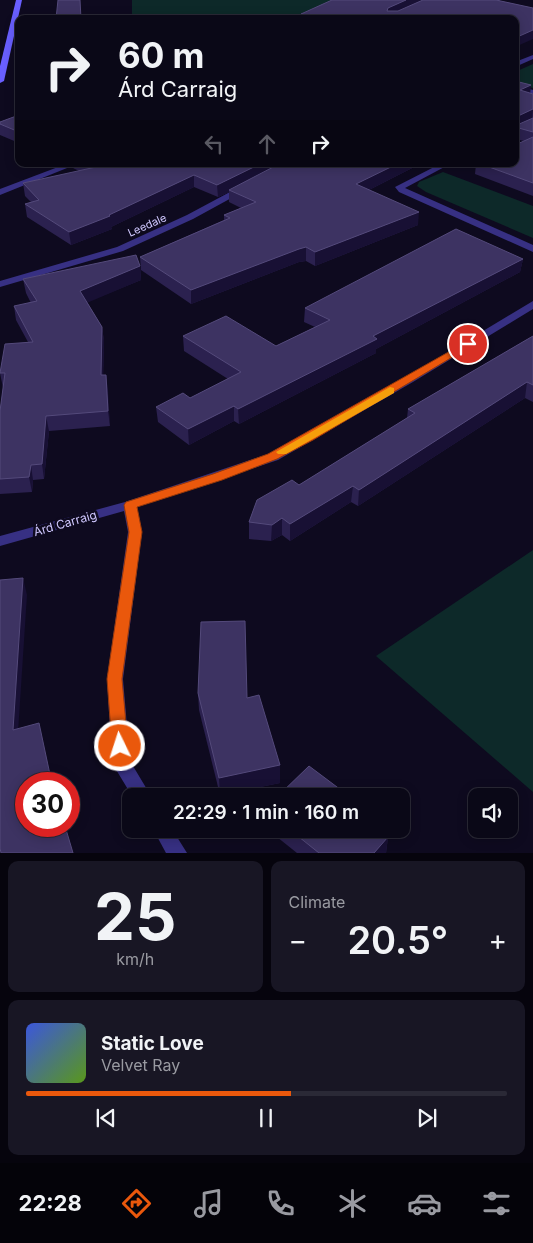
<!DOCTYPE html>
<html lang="en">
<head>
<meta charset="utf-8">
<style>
  :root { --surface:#0a0817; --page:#181624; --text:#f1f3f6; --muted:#999aa1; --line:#2a2936; --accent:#ea580c }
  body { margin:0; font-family:Inter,sans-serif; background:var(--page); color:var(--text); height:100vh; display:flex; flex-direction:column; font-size:19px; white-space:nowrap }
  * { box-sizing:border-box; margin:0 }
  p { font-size:16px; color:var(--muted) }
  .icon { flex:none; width:28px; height:28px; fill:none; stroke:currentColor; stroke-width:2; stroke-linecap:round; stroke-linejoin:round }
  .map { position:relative; height:853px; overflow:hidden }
  .sheet { display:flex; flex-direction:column; gap:8px; padding:8px; background:#06040d; flex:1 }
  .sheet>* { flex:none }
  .guide { position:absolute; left:15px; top:15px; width:504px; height:152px; border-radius:10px; box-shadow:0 2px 12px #0003,0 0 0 1px var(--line); background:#0a0817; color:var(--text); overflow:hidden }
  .buttons { position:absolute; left:468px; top:788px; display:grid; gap:10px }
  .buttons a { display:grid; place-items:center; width:50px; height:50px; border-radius:10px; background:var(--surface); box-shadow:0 2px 12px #0003,0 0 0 1px var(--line); font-size:25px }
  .speed { position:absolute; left:15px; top:772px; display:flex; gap:10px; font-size:25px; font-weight:700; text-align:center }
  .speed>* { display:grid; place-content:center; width:65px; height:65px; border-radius:50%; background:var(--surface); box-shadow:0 2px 12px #0003,0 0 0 1px var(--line); line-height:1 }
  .speed .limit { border:8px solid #d22; background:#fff; color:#111 }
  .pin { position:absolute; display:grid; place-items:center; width:42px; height:42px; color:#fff; margin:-21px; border:2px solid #fff; border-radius:50%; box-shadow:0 1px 5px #0007 }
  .me { position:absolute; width:55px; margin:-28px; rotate:356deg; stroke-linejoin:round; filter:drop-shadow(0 0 4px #0008) }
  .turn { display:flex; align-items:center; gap:18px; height:105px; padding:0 20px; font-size:22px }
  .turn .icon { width:65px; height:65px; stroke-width:2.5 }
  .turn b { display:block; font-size:35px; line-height:42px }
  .lanes { display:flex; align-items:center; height:48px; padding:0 20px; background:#0003; justify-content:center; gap:25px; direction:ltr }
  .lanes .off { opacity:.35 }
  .big { font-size:38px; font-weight:600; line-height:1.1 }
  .sheet .card { flex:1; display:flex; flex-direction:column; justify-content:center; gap:8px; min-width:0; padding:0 18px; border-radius:10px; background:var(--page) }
  .sheet .dial { align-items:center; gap:0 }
  .dial b { font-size:65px; line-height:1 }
  .song { display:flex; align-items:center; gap:15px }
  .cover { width:60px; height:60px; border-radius:8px; background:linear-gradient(135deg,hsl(230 70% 55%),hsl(90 70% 35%)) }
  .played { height:5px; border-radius:2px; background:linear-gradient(90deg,var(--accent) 55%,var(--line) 55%) }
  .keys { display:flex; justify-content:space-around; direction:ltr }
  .heat { display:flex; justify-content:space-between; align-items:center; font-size:28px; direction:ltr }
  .sheet .tiles { flex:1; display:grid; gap:8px; grid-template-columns:1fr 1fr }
  .card:last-child { grid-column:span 2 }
  .trip { position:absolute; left:122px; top:788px; width:288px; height:50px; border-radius:10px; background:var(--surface); box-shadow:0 2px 12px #0003,0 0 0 1px var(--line); font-weight:600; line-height:50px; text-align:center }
  .tabs { display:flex; height:80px; justify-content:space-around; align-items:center; background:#040309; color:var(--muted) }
  .tabs .icon { width:35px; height:35px }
  .tabs .on { color:var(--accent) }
  .tabs b { font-size:22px; color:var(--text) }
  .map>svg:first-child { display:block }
</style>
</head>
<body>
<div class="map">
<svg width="533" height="853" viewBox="0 0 533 853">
  <rect width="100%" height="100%" fill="#0e0a1f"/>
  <g fill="#0d2929">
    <polygon points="132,0 338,0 287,19 132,19"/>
    <polygon points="533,64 533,88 515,83 515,72"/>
    <polygon points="443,172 533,206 533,238 426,192 417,186 419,182"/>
    <polygon points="533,550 533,792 376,656"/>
  </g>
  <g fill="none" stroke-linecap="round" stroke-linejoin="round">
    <g fill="#373083" fill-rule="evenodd">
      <polygon points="533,55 533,59 515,67 515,62"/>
      <polygon points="515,85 533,90 533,94 515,89"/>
      <polygon points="66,164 77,164 0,195 0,189"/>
      <polygon points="440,164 450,164 405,188 533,245 533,252 399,192 395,187"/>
      <polygon points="243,185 247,188 246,190 193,219 123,251 0,287 0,281 117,247 187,215"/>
      <polygon points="533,301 533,309 413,382 278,460 137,507 142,532 123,679 130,761 151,796 132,796 112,763 107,679 128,532 124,511 0,546 0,536 125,502 268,454 405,378"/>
      <polygon points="153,829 172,829 187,853 166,853"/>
    </g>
    <polygon fill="#695fff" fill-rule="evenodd" points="16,0 22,0 4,81 0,83 0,66"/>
  </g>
  <g fill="#2b214f">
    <polygon points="332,0 500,0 500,1 515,19 300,19 301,14"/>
    <polygon points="515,81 530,93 533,94 533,196 475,174 476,164 515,164 524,141 515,139"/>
    <polygon points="19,115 19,143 0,135 0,122"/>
    <polygon points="72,164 420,164 369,190 418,225 315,266 306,261 299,262 191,304 141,270 140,257 224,220 224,215 241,208 229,202 229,192 218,197 194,187 111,227 112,229 71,245 27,217 25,204 31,202 25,196 23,183 79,171 73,168"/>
    <polygon points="523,259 520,272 376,349 376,353 239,424 234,421 189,445 158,422 156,407 190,398 228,379 184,351 183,336 276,346 315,327 304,322 305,308"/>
    <polygon points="140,266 141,280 87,302 102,327 104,341 103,375 106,375 110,426 49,431 44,479 33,480 32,492 0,494 0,411 3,388 0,373 28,342 16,320 14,306 31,303 26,293 23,279"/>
    <polygon points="533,336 533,402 525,398 358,506 351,502 290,541 282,535 271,541 249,539 249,522 299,485 407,418 408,409"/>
    <polygon points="198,693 247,698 280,783 220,795 199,710"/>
    <polygon points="267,829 376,829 388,837 386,853 297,853"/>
  </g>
  <g fill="#181034">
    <polygon points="406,0 425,0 387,17 388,8"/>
    <polygon points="533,30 533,39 515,47 515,38"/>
    <polygon points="531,85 530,96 520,90"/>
    <polygon points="533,109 532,120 515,127 516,117"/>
    <polygon points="260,164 284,164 229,190 229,192 218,197 217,185"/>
    <polygon points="397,164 420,164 355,197 356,184"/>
    <polygon points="194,175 194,187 111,227 112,229 71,245 69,232 109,215"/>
    <polygon points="419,212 418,225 315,266 315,252"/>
    <polygon points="306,247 306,261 299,262 191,304 191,290 299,249"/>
    <polygon points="523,259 520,272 376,349 376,353 239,424 238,409 373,336"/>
    <polygon points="140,266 141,280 82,305 80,291"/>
    <polygon points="102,327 104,341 103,390 101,375"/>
    <polygon points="106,375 108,389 110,426 108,411"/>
    <polygon points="527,382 525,398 358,506 359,490"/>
    <polygon points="234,406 234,421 189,445 188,429"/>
    <polygon points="46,416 49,431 44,479 42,464"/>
    <polygon points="31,465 33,480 32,492 29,477"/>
    <polygon points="353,486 351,502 290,541 290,524"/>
    <polygon points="282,518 282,535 271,541 272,525"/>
    <polygon points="23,578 27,595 17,748 13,730"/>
    <polygon points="280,765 280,783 220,795 219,778"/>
    <polygon points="388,837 386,853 374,853"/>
  </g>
  <g fill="#3d3362" stroke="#544a7b">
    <polygon points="58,0 80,0 81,19 56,19"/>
    <polygon points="332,0 406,0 388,8 387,11 398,11 423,0 496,0 533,8 533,30 515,38 515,19 302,19 310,15 301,14"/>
    <polygon points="515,81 531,85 520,90 533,94 533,109 516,117 515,122"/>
    <polygon points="19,115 19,132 0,124 0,122"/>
    <polygon points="533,118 533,132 515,127 515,124 517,125"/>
    <polygon points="533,137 533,183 481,164 515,164 515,145"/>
    <polygon points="89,164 260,164 217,185 194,175 109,215 110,216 69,232 25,204 39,200 23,183 96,167"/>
    <polygon points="279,164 397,164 356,184 419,212 315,252 306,247 299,249 191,290 140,257 230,218 224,215 256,202 229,190"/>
    <polygon points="456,229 523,259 373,336 377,339 238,409 234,406 188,429 156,407 183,393 190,398 241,372 183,336 226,316 276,346 330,320 305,308"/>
    <polygon points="136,255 140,266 80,291 102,327 101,375 106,375 108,411 46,416 42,464 31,465 29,477 0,479 0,411 5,373 0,373 5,344 33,342 14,306 37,301 23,279"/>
    <polygon points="533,336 533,385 527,382 359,490 353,486 290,524 282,518 272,525 249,522 257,500 292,480 299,485 415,413 408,409"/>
    <polygon points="23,578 13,730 39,723 52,784 26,784 26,826 65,826 73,853 1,853 0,848 0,580"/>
    <polygon points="245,621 247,698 259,695 280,765 219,778 198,693 201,622"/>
    <polygon points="309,766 349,796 278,796"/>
    <polygon points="289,829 376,829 388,837 374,853 319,853"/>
  </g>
  <polygon fill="#ea580c" stroke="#983908" points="468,341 473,344 471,346 313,440 277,459 222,480 137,507 142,532 122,679 128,746 126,751 120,753 114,751 112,746 107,679 129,532 124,505 126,502 213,474 268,454"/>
  <polygon fill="#f59e0b" points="390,387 394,388 394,393 286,454 278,454 276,452"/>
  <g text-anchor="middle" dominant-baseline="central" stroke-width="5" stroke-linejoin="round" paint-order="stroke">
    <g font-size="11" fill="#d0c8ff" stroke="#0e0a1f">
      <text transform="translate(147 225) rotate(-24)">Leedale</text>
    </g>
    <g font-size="12" fill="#d0c8ff" stroke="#0e0a1f">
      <text transform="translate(65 523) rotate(-16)">Árd Carraig</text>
    </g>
  </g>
</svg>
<div class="buttons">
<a><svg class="icon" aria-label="sound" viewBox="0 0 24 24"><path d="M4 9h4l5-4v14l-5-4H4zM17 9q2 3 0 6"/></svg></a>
</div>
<div class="speed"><div class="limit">30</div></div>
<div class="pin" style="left:468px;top:344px;background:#d93025"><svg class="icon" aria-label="arrive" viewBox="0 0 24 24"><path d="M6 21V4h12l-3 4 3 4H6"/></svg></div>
<svg class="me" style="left:120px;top:746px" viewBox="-20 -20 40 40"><circle r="17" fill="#ea580c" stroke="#fff" stroke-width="3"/><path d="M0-11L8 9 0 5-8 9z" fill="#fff"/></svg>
<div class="trip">22:29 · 1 min · 160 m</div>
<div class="guide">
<div class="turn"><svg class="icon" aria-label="right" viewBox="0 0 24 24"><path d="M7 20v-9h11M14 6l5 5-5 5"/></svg><div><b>60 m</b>Árd Carraig</div></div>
<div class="lanes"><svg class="icon off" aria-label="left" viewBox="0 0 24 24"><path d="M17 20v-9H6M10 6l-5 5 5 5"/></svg><svg class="icon off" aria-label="ahead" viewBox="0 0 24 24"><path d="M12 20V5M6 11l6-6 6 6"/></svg><svg class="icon" aria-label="right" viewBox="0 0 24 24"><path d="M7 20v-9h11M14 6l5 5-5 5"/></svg></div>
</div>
</div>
<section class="sheet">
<div class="tiles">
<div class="card dial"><b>25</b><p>km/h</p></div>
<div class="card"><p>Climate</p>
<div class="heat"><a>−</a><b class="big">20.5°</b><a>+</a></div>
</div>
<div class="card">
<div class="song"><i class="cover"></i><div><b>Static Love</b><p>Velvet Ray</p></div></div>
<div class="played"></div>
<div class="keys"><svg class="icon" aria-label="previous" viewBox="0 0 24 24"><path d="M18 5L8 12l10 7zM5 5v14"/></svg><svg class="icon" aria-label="pause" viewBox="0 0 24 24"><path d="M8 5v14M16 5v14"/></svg><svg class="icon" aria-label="next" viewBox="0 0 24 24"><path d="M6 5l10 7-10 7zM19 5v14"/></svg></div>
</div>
</div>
</section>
<nav class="tabs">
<b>22:28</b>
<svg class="icon on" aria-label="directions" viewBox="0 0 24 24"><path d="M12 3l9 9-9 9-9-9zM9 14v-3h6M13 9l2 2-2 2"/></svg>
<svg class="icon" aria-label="music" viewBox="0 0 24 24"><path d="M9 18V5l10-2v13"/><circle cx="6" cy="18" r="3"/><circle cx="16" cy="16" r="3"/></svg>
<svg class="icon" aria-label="phone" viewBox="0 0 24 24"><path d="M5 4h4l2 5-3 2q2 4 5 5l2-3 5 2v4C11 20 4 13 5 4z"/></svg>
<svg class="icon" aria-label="climate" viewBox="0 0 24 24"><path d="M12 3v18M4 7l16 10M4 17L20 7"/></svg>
<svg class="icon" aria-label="car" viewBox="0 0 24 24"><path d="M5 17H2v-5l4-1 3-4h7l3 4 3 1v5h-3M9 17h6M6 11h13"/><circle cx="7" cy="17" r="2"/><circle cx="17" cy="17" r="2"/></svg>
<svg class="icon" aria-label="filters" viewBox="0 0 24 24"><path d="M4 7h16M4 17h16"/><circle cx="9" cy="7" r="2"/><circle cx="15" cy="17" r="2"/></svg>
</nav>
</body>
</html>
